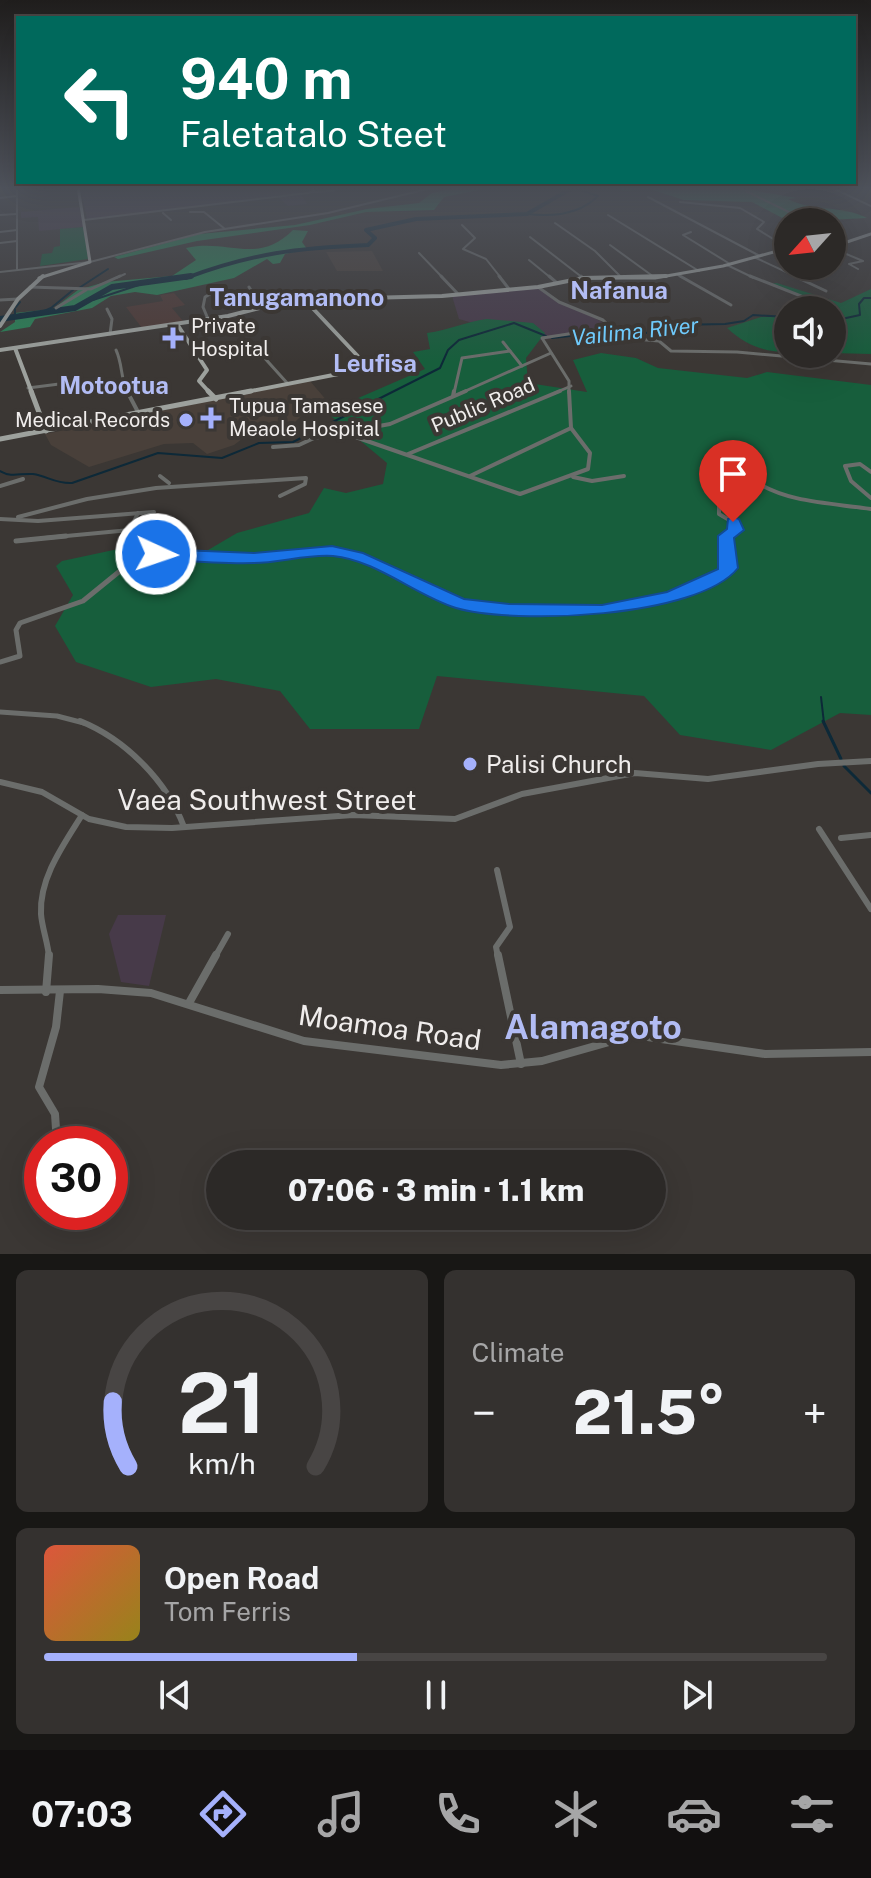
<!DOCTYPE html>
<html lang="en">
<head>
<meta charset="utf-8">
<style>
  :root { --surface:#2c2927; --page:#34312f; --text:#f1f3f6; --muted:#a6a6a7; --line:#484544; --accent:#a5b1fc }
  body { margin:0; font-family:"Public Sans",sans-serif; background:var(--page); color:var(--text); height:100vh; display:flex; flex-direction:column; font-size:30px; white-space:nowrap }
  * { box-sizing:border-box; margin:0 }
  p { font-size:26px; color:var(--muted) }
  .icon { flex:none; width:44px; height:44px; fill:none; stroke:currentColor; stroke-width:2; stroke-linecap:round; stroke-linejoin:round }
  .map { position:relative; height:1254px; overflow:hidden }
  .sheet { display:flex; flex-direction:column; gap:16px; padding:16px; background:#181715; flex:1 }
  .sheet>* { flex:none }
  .hud { position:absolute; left:16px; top:16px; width:840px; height:168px; border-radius:0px; box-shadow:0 8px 32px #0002,0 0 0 2px var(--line); background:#00695c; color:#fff; overflow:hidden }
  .needle { width:52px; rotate:243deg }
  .fabs { position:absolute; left:774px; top:208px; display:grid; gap:16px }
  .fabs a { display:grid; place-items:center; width:72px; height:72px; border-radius:50%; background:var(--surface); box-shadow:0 8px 32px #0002,0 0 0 2px var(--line); font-size:40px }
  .speed { position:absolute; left:24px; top:1126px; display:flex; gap:16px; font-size:40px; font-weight:700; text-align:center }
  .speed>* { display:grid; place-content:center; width:104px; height:104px; border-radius:50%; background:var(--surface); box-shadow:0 8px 32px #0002,0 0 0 2px var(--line); line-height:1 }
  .speed .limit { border:12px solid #d22; background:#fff; color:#111 }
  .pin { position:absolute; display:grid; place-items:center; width:68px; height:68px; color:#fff; margin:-82px -34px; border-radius:50% 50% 50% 0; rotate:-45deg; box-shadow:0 0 8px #0007 }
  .pin .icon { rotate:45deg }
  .me { position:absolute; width:88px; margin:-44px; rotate:93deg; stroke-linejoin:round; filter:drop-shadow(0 0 6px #0008) }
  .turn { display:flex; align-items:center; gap:28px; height:168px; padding:0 32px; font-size:36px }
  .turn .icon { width:104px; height:104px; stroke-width:2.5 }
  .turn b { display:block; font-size:56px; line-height:68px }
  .big { font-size:60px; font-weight:800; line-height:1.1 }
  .sheet .card { flex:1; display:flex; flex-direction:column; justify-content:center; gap:12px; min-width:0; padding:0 28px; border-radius:12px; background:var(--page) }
  .sheet .dial { align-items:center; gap:0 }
  .dial svg { height:208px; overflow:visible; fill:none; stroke:var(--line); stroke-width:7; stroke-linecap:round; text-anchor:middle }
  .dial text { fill:var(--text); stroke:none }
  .song { display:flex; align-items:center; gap:24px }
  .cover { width:96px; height:96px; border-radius:12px; background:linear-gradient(135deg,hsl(10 70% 55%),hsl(50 70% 35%)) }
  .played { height:8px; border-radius:4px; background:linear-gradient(90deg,var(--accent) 40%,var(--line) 40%) }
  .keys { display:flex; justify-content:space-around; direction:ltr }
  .heat { display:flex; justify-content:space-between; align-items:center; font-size:44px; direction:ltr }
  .sheet .tiles { flex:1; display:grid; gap:16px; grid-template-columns:1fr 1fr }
  .card:last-child { grid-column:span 2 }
  .trip { position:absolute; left:206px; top:1150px; width:460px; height:80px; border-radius:40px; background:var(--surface); box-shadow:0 8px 32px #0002,0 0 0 2px var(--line); font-weight:800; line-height:80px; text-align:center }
  .menu { display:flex; height:128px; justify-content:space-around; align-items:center; background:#121010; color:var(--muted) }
  .menu .icon { width:56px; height:56px }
  .menu .selected { color:var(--accent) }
  .menu b { font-size:36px; color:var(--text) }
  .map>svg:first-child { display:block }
</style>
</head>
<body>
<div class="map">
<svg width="871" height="1254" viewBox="0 0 871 1254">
  <rect width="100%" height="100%" fill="#3b3734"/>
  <polygon fill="#4e3a36" points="174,293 185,305 172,308 183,321 142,328 126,307 163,301 160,295"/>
  <g fill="#49403a">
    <polygon points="372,251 383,271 337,271 326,252"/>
    <polygon points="310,381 328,402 305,412 291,426 242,439 234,445 207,454 193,443 164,444 89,467 51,445 45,434"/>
  </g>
  <g fill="#473a49">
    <polygon points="80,187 310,187 297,188 307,204 288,206 278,197 87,219"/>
    <polygon points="79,207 84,227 39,231 38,217 21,218 21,212"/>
    <polygon points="537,287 560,303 579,309 614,329 535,341 459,319 452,296"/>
    <polygon points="118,915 166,915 149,986 121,982 109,934"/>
  </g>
  <g fill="#175e3c">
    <polygon points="84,227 88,259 40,266 42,254 52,253 54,247 60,246 60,229"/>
    <polygon points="777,283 841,303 871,289 871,354 832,353 832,310 769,284"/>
    <path d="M 761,317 L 788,317 L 788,352 C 763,352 746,345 727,328 Z"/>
    <path d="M 487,319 L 533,323 L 545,333 L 526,358 L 528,383 L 587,392 L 573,360 L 601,353 L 636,358 L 658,368 L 747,378 L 767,372 L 871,385 L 871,715 L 840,713 L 771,750 L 680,735 L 644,696 L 437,676 L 419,729 L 310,729 L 280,691 L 216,679 L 151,687 L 76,662 L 55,626 L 73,595 L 56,566 L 62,561 L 151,542 L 152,550 L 203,553 L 237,533 L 309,513 L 324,488 L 346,493 L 383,484 L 387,463 L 326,412 L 425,369 L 413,352 L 430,349 L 427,333 C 449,330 465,322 487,319 Z"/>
  </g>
  <g fill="#298155">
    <polygon points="461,187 534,187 489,188 444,197 434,210 366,212 310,225 197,241 118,259 114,257 199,234 295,225 367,209 419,203 432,193"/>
    <path d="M 617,187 L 734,187 L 797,198 L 788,199 C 813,212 842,205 867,218 L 790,222 L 752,202 L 684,200 L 650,189 L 623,191 Z"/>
    <path d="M 293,230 L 308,231 L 302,242 L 307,249 L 285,254 L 280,263 L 273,264 L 267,259 L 234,278 L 157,295 L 135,292 L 111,296 L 92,308 L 35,319 L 30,327 L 0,332 L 15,322 L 15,313 L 53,309 L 78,290 L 105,282 L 172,276 L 196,260 L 186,248 C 228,238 257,266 293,230 Z"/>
  </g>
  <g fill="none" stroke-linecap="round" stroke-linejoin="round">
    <g stroke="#0d2938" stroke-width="2">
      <path d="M 527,214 C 552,217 579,215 598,196 L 574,188"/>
      <polyline points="79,288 108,269"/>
      <polyline points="93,300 148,282"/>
      <polyline points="16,307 20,302"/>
      <polyline points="15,309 15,317"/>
      <polyline points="33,316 51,308 73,290"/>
      <polyline points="832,321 860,315 859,304 864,298 871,298"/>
      <polyline points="552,338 606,332 655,333 672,325 725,324 744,321 753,315 788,317"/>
      <path d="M 0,471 C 12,478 20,473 33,474 C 47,476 56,484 72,483 L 158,453 L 222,458 L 259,443 L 293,442 L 440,368 L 448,350 L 459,340 L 514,323 L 546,336"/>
      <polyline points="821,697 824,723"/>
    </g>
    <g stroke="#0d2938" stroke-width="3">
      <polyline points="823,721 841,759"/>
      <polyline points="844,766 871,793"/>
    </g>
    <path stroke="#0d2938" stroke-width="4" d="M 186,278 C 252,253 298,248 368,245 L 375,238 L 366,230 L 416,219 L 527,214 L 574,187"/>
    <polyline stroke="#0d2938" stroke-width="6" points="0,319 75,308 112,287 191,276"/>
    <g stroke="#6b6d6b" stroke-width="2">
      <polyline points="17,187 17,269"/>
      <polyline points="830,187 871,206"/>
      <polyline points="746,191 809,222"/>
      <polyline points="312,192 334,191"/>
      <polyline points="648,197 758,255"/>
      <polyline points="0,198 17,196"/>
      <polyline points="680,202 740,208 764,222 757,229 788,248"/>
      <polyline points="190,212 204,212 225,229"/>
      <polyline points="163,213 171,220"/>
      <polyline points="0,215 17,214"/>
      <polyline points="608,215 699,271"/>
      <polyline points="84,220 308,193 314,191 312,187"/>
      <polyline points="555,223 595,251 621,277"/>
      <polyline points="462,225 475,238 463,249 486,259 501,278"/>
      <polyline points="0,232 17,230"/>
      <polyline points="691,232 683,235 730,264"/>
      <polyline points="530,237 583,278"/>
      <polyline points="832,238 847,242"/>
      <polyline points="0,243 17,241"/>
      <polyline points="610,245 654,277"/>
      <polyline points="832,248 863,261 849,264 858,269"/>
      <polyline points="419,253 443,278"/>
      <polyline points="754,257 799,278"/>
      <polyline points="529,260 551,278"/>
      <polyline points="727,265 754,278"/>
      <polyline points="0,272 90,262 205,232 328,213 436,187"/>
      <polyline points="678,275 683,278"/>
      <polyline points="116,278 125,274"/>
    </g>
    <g stroke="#6b6d6b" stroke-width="3">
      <polyline points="441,276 458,294"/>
      <polyline points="499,276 509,289"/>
      <polyline points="549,276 557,283"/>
      <polyline points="581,276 583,278"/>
      <polyline points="680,276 731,305"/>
      <polyline points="750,276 839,311"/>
      <polyline points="794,276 826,291"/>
      <polyline points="30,287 91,289 120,276"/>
      <polyline points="249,287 260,305"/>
      <polyline points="538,287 559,302 603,320 622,338 659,341 671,351 737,352 871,364"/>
      <polyline points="0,300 18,299"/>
      <polyline points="56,308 86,290"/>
      <polyline points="107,309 112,319 110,334"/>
      <polyline points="208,319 203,307 205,297 212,293"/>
      <polyline points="503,342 522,366"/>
      <path d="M 116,350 C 123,365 120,378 128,393"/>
      <polyline points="261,354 288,384"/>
      <polyline points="28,388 67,383"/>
      <polyline points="454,393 462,358 510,351"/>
      <polyline points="461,393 551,353"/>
      <polyline points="555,393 571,386"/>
      <polyline points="569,393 569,381 542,338 614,327"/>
    </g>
    <g stroke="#6b6d6b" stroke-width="4">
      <polyline points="127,391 139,414"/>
      <polyline points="453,396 454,391"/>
      <polyline points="341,432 520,494 588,469 590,453 571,428 569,391"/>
      <polyline points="273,447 299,445 314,438 390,424 466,391"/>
      <polyline points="408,454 560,391"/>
      <polyline points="871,472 860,464 845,466 851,481 871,498"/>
      <polyline points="160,476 169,483"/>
      <polyline points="470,476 571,428"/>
      <polyline points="573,477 592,481 624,476"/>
      <polyline points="0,486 23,479"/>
      <polyline points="18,517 87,499 156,488 306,478 305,484 280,496"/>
      <polyline points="0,519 38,521 154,512"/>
      <polyline points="45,538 130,530 138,513"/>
      <path d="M 727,538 L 736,524 L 719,514 L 719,503 L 727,488 L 704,461 L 754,467 L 753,480 C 786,503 832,503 871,509"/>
    </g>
    <g stroke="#6b6d6b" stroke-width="5">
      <polyline points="16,541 66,536"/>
      <polyline points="0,662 20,656 16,630 20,623 83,601 131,562 156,554 243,559 315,550 339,552 428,586 460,603 509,609 621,608 684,592 730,568 725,542 729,536"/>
      <polyline points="0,712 57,716 84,723"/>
    </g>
    <g stroke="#6b6d6b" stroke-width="6">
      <path d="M 80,721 C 125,739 167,781 184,827"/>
      <polyline points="0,782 42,792 89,819 126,827 172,828 353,815 455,819 522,794 635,773 708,779 818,764 871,761"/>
      <polyline points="819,829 871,909"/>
      <polyline points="841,838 871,835"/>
      <polyline points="497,870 510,927 496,947 498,957"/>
      <path d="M 49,957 C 48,943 42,928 41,914 C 39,878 64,844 82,815"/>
      <polyline points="215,957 228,934"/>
    </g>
    <g stroke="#6b6d6b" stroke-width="8">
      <polyline points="498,955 521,1064"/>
      <polyline points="0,990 98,989 151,993 304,1041 501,1065 542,1061 634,1035 765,1054 871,1052"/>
      <polyline points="46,992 49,955"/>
      <polyline points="189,1003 216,955"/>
      <polyline points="57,1144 55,1114 39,1087 56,1027 60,991"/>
    </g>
    <g stroke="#9da19d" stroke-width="3">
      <polyline points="832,247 871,234"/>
      <polyline points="39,278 90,262 78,187"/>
      <polyline points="582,278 655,278 723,266 788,248"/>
    </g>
    <g stroke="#9da19d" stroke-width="4">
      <polyline points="177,324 207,370 199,381 210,393"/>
      <polyline points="0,326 18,299 43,276"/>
      <polyline points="15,348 32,393"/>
      <polyline points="0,350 228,316 291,300 442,296 538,287 583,278 666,276"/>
      <polyline points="241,393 369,368 304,299"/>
    </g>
    <g stroke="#9da19d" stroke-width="5">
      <polyline points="31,391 46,431"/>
      <polyline points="208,391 216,399"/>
      <polyline points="0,439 251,391"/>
    </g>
  </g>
  <linearGradient id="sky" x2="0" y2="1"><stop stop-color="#201e1d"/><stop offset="0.52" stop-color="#4f535c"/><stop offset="1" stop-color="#4f535c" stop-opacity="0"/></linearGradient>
  <rect width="871" height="362" fill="url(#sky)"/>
  <path fill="#1a73e8" stroke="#114b97" stroke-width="2" d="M 733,517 L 739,519 L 744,530 L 734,538 L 738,568 C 698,618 514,625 456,608 C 415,595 376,560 333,556 C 307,554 279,563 254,563 C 221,564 188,561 156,559 L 148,554 L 156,549 L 254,553 L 332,546 L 363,553 L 464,599 L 509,604 L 602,605 L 667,592 L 718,569 L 718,536 L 727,529 L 728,519 Z"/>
  <g fill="#a5b1fc" stroke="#3b3734" stroke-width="3">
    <path d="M169 326h8v8h8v8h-8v8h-8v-8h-8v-8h8z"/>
    <path d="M207 406h8v8h8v8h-8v8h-8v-8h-8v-8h8z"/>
    <circle cx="186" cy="420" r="8"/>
    <circle cx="470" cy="764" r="8"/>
  </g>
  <g text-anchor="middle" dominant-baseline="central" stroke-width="8" stroke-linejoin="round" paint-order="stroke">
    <g font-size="20" fill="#f0edec" stroke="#3b3734" text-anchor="start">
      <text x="191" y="326">Private<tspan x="191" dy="23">Hospital</tspan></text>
      <text x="229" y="406">Tupua Tamasese<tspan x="229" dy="23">Meaole Hospital</tspan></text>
      <text x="170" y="420" text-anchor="end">Medical Records</text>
    </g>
    <g font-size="20" fill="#f0edec" stroke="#3b3734">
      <text transform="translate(483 405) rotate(-23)">Public Road</text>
    </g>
    <g font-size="22" font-style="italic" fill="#6fcafb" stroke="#3b3734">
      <text transform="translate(635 331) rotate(-6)">Vailima River</text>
    </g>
    <g font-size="24" font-weight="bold" fill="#b2bcf4" stroke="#3b3734">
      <text x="619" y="290">Nafanua</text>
      <text x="297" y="297">Tanugamanono</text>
      <text x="375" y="363">Leufisa</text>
      <text x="114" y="385">Motootua</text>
    </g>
    <g font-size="24" fill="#f0edec" stroke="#3b3734" text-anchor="start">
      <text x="486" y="764">Palisi Church</text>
    </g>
    <g font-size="28" fill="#f0edec" stroke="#3b3734">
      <text x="267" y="799">Vaea Southwest Street</text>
      <text transform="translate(390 1027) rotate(8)">Moamoa Road</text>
    </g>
    <g font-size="34" font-weight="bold" fill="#b2bcf4" stroke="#3b3734">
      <text x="593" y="1027">Alamagoto</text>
    </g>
  </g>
</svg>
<div class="fabs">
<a><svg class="needle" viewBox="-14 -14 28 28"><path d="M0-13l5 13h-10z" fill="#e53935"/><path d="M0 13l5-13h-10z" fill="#a6a6a7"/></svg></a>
<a><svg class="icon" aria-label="sound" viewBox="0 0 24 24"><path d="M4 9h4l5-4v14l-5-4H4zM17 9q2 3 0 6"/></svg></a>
</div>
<div class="speed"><div class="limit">30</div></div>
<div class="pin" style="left:733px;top:522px;background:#d93025"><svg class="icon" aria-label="arrive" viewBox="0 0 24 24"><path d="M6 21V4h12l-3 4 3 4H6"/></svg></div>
<svg class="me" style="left:156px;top:554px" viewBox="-20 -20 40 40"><circle r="17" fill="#1a73e8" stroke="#fff" stroke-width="3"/><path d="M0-11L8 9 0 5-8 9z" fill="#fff"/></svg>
<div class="trip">07:06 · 3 min · 1.1 km</div>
<div class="hud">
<div class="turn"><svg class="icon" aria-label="left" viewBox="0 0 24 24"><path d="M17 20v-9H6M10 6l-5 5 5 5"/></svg><div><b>940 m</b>Faletatalo Steet</div></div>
</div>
</div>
<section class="sheet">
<div class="tiles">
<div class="card dial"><svg viewBox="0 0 100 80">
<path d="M14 69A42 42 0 1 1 86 69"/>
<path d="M14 69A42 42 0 0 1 8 44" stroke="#a5b1fc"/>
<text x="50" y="56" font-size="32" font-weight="700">21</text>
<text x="50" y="72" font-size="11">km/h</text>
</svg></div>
<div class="card"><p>Climate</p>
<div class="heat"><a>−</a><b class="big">21.5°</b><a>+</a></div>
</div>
<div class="card">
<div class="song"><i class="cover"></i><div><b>Open Road</b><p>Tom Ferris</p></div></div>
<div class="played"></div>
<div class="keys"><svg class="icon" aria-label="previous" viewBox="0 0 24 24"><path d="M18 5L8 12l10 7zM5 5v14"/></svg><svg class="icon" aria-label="pause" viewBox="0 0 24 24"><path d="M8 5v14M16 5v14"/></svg><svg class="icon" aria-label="next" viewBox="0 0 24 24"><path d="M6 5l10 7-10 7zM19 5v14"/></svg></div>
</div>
</div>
</section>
<nav class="menu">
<b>07:03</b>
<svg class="icon selected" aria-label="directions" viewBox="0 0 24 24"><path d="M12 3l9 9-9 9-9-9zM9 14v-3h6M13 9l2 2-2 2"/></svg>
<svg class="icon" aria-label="music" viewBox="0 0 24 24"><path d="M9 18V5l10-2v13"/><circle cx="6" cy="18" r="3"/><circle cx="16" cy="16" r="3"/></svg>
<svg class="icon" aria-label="phone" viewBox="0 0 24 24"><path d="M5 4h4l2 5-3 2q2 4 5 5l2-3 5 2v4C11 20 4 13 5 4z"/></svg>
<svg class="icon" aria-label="climate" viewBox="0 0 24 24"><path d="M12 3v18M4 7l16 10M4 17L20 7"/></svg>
<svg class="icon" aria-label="car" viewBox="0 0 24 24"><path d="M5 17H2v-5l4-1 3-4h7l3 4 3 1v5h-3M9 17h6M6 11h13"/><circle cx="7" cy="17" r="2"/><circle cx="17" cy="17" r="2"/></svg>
<svg class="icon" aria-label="filters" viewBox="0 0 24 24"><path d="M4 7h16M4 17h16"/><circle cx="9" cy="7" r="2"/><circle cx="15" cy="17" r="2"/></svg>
</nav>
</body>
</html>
